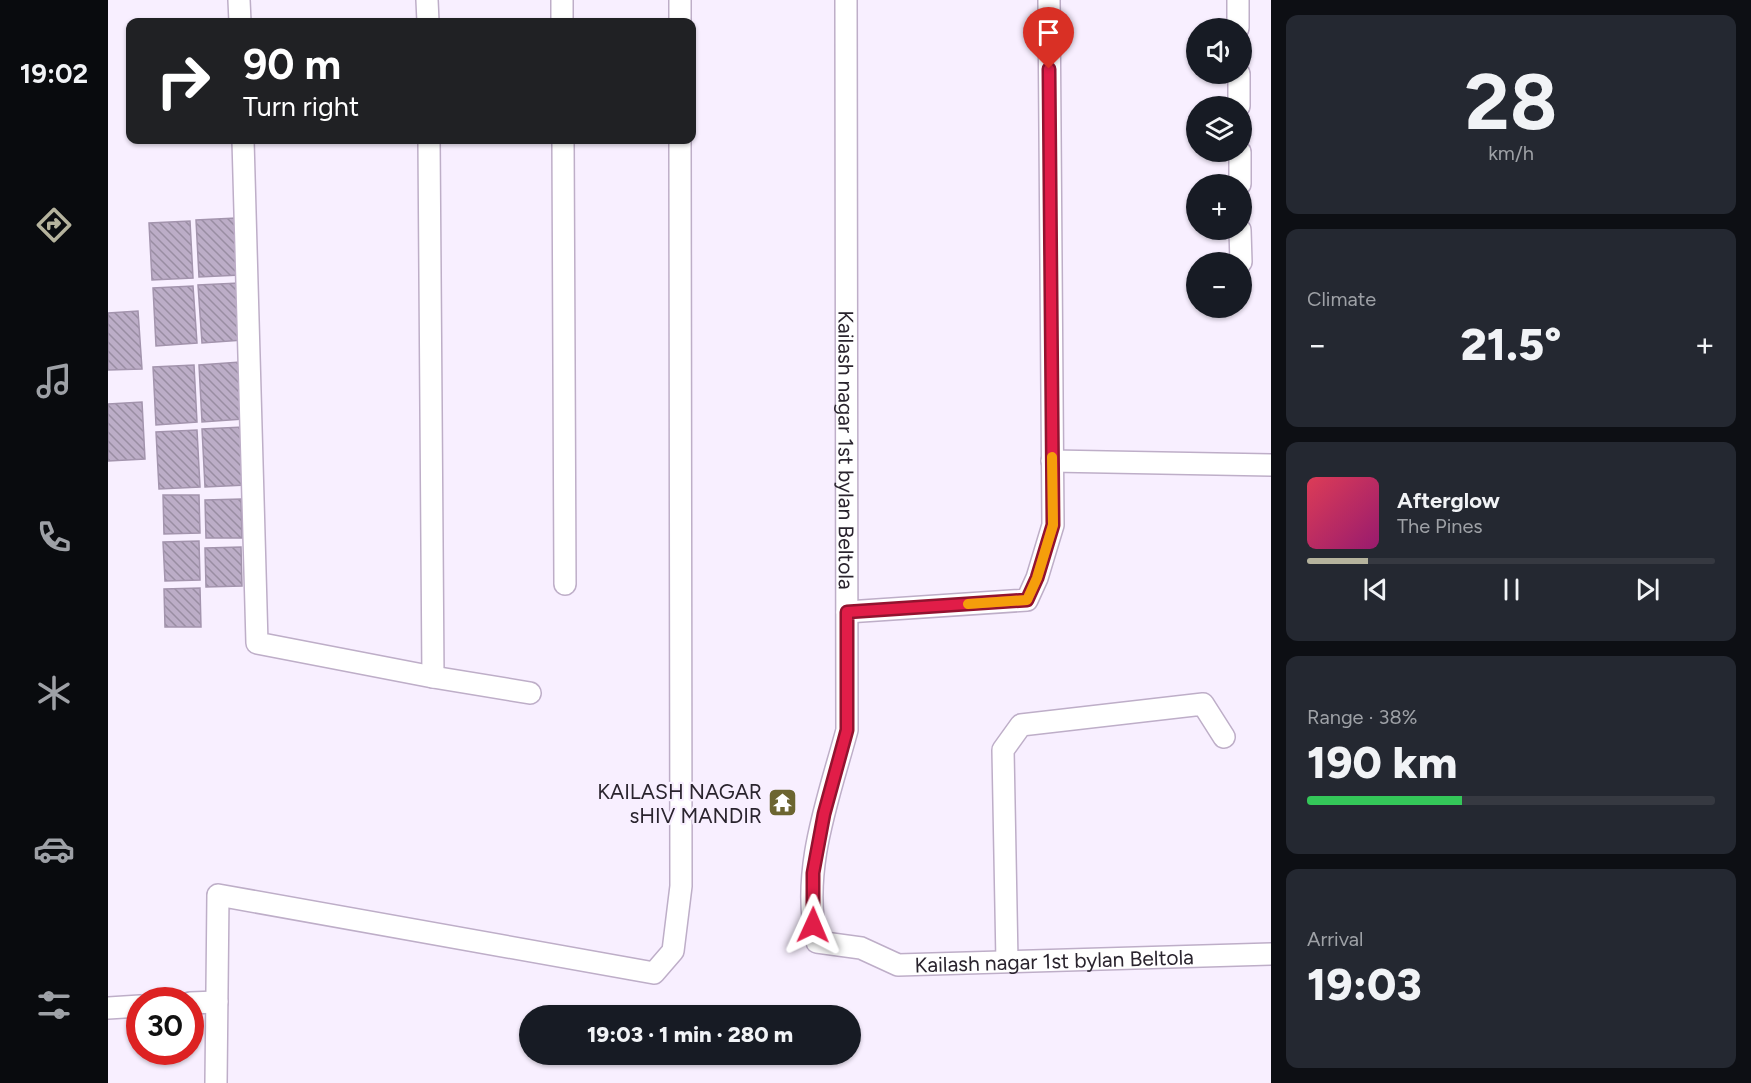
<!DOCTYPE html>
<html lang="en">
<head>
<meta charset="utf-8">
<style>
  :root { --surface:#171b24; --page:#242831; --text:#f1f3f6; --muted:#9ea1a6; --line:#363941; --accent:#b5b39d }
  body { margin:0; font-family:Figtree,sans-serif; background:var(--page); color:var(--text); height:100vh; display:flex; flex-direction:column; font-size:22px; white-space:nowrap }
  * { box-sizing:border-box; margin:0 }
  p { font-size:20px; color:var(--muted) }
  .icon { flex:none; width:33px; height:33px; fill:none; stroke:currentColor; stroke-width:2; stroke-linecap:round; stroke-linejoin:round }
  .map { position:relative; flex:1; overflow:hidden }
  .drawer { display:flex; flex-direction:column; gap:15px; padding:15px; background:#0d0f14; width:480px }
  .drawer>* { flex:none }
  .hud { position:absolute; left:18px; top:18px; width:570px; height:126px; border-radius:12px; box-shadow:0 2px 4px #0004; background:#202124; color:#fff; overflow:hidden }
  .tools { position:absolute; left:1078px; top:18px; display:grid; gap:12px }
  .tools a { display:grid; place-items:center; width:66px; height:66px; border-radius:50%; background:var(--surface); box-shadow:0 2px 4px #0004; font-size:30px }
  .speed { position:absolute; left:18px; top:987px; display:flex; gap:12px; font-size:30px; font-weight:700; text-align:center }
  .speed>* { display:grid; place-content:center; width:78px; height:78px; border-radius:50%; background:var(--surface); box-shadow:0 2px 4px #0004; line-height:1 }
  .speed .limit { border:9px solid #d22; background:#fff; color:#111 }
  .pin { position:absolute; display:grid; place-items:center; width:51px; height:51px; color:#fff; margin:-62px -26px; border-radius:50% 50% 50% 0; rotate:-45deg; box-shadow:0 0 6px #0007 }
  .pin .icon { rotate:45deg }
  .me { position:absolute; width:66px; margin:-33px; rotate:1deg; stroke-linejoin:round; filter:drop-shadow(0 0 4px #0008) }
  .turn { display:flex; align-items:center; gap:21px; height:126px; padding:0 18px; font-size:27px }
  .turn .icon { width:78px; height:78px; stroke-width:2.5 }
  .turn b { display:block; font-size:42px; line-height:51px }
  .big { font-size:45px; font-weight:800; line-height:1.1 }
  .drawer .widget { flex:1; display:flex; flex-direction:column; justify-content:center; gap:9px; min-width:0; padding:0 21px; border-radius:12px; background:var(--page) }
  .drawer .dial { align-items:center; gap:0 }
  .dial b { font-size:78px; line-height:1 }
  .song { display:flex; align-items:center; gap:18px }
  .cover { width:72px; height:72px; border-radius:9px; background:linear-gradient(135deg,hsl(350 70% 55%),hsl(320 70% 35%)) }
  .played { height:6px; border-radius:3px; background:linear-gradient(90deg,var(--accent) 15%,var(--line) 15%) }
  .keys { display:flex; justify-content:space-around; direction:ltr }
  .heat { display:flex; justify-content:space-between; align-items:center; font-size:33px; direction:ltr }
  .charge { height:9px; border-radius:4px; background:linear-gradient(90deg,#34c759 38%,var(--line) 0) }
  .trip { position:absolute; left:411px; top:1005px; width:342px; height:60px; border-radius:30px; background:var(--surface); box-shadow:0 2px 4px #0004; font-weight:800; line-height:60px; text-align:center }
  main { display:flex; flex:1; min-height:0 }
  .tabs { display:flex; flex-direction:column; width:108px; justify-content:space-around; align-items:center; background:#090b0e; color:var(--muted) }
  .tabs .icon { width:42px; height:42px }
  .tabs .active { color:var(--accent) }
  .tabs b { font-size:27px; color:var(--text) }
  .map>svg:first-child { display:block }
</style>
</head>
<body>
<main>
<nav class="tabs">
<b>19:02</b>
<svg class="icon active" aria-label="directions" viewBox="0 0 24 24"><path d="M12 3l9 9-9 9-9-9zM9 14v-3h6M13 9l2 2-2 2"/></svg>
<svg class="icon" aria-label="music" viewBox="0 0 24 24"><path d="M9 18V5l10-2v13"/><circle cx="6" cy="18" r="3"/><circle cx="16" cy="16" r="3"/></svg>
<svg class="icon" aria-label="phone" viewBox="0 0 24 24"><path d="M5 4h4l2 5-3 2q2 4 5 5l2-3 5 2v4C11 20 4 13 5 4z"/></svg>
<svg class="icon" aria-label="climate" viewBox="0 0 24 24"><path d="M12 3v18M4 7l16 10M4 17L20 7"/></svg>
<svg class="icon" aria-label="car" viewBox="0 0 24 24"><path d="M5 17H2v-5l4-1 3-4h7l3 4 3 1v5h-3M9 17h6M6 11h13"/><circle cx="7" cy="17" r="2"/><circle cx="17" cy="17" r="2"/></svg>
<svg class="icon" aria-label="filters" viewBox="0 0 24 24"><path d="M4 7h16M4 17h16"/><circle cx="9" cy="7" r="2"/><circle cx="15" cy="17" r="2"/></svg>
</nav>
<div class="map">
<svg width="1163" height="1083" viewBox="0 0 1163 1083">
  <defs>
    <pattern id="building-back-hatch" width="6" height="6" patternUnits="userSpaceOnUse" patternTransform="scale(1.5)"><rect width="6" height="6" fill="#bcadc7"/><path d="M-1 5l2 2M0 0l6 6M5-1l2 2" fill="none" stroke="#998da2"/></pattern>
  </defs>
  <rect width="100%" height="100%" fill="#f8efff"/>
  <g fill="url(#building-back-hatch)" stroke="#a394ad" stroke-width="1.5">
    <polygon points="128,218 132,275 91,277 88,220"/>
    <polygon points="82,221 85,278 44,280 41,223"/>
    <polygon points="131,283 135,340 94,343 90,285"/>
    <polygon points="85,286 89,343 48,346 45,288"/>
    <polygon points="30,311 34,369 0,370 0,313"/>
    <polygon points="132,362 135,419 94,422 91,365"/>
    <polygon points="86,365 89,422 48,425 45,367"/>
    <polygon points="34,402 37,459 0,461 0,404"/>
    <polygon points="135,427 138,485 97,487 94,429"/>
    <polygon points="89,430 92,487 51,489 48,432"/>
    <polygon points="55,495 91,495 92,533 56,534"/>
    <polygon points="133,499 134,538 98,538 97,500"/>
    <polygon points="91,541 92,580 57,581 55,542"/>
    <polygon points="133,547 134,586 98,587 97,548"/>
    <polygon points="92,588 93,627 57,627 56,589"/>
  </g>
  <g fill="none" stroke-linecap="round" stroke-linejoin="round">
    <defs>
      <g id="minor">
        <polyline points="131,0 132,22"/>
        <polyline points="319,0 320,22"/>
        <polyline points="454,0 454,22"/>
        <polyline points="572,0 572,22"/>
        <path id="s1" d="M 738,0 L 739,730 C 721,797 692,872 709,942 L 753,948 L 790,965 L 1163,954"/>
        <polyline points="1130,0 1130,28"/>
        <polyline points="1131,74 1131,106"/>
        <polyline points="135,140 149,643 325,677 422,693"/>
        <polyline points="321,140 325,677"/>
        <polyline points="455,140 457,584"/>
        <polyline points="1132,152 1132,184"/>
        <polyline points="1132,230 1133,262"/>
        <polyline points="944,461 1163,465"/>
        <polyline points="739,612 919,600 929,578 945,525 941,0"/>
        <polyline points="899,961 895,750 913,725 1095,704 1116,737"/>
        <polyline points="82,1003 109,1002"/>
        <polyline points="0,1008 32,1006"/>
        <polyline points="108,1083 110,895 546,973 565,951 573,886 572,140"/>
      </g>
    </defs>
    <use href="#minor" stroke="#beaec8" stroke-width="24"/>
    <use href="#minor" stroke="#fff" stroke-width="21"/>
  </g>
  <g fill="none" stroke-linecap="round" stroke-linejoin="round">
    <defs>
      <polyline id="route" points="705,925 705,873 716,814 739,730 739,612 919,600 929,578 945,525 941,69"/>
    </defs>
    <use href="#route" stroke="#92132f" stroke-width="15"/>
    <use href="#route" stroke="#e11d48" stroke-width="10"/>
    <polyline stroke="#f59e0b" stroke-width="10" points="860,604 919,600 929,578 945,525 944,457"/>
  </g>
  <defs>
    <symbol id="temple-square" viewBox="-11 -11 22 22"><rect x="-9" y="-9" width="18" height="18" rx="4" fill="#6c6531" stroke="#f8efff"/><path d="M0-6L5-2H3V0L6.5 2.5H4V6H1.5V3h-3V6H-4V2.5H-6.5L-3 0V-2H-5Z" fill="#fff"/></symbol>
  </defs>
  <g fill-rule="evenodd">
    <use href="#temple-square" x="658" y="786" width="33" height="33"/>
  </g>
  <g text-anchor="middle" dominant-baseline="central" stroke-width="4.5" stroke-linejoin="round" paint-order="stroke">
    <g font-size="21" fill="#2a242e" stroke="#f8efff">
      <text stroke="none"><textPath href="#s1" startOffset="450">Kailash nagar 1st bylan Beltola</textPath></text>
      <text stroke="none"><textPath href="#s1" startOffset="1188">Kailash nagar 1st bylan Beltola</textPath></text>
    </g>
    <g font-size="21" fill="#2a242e" stroke="#f8efff" text-anchor="end">
      <text x="654" y="791">KAILASH NAGAR<tspan x="654" dy="24">sHIV MANDIR</tspan></text>
    </g>
  </g>
</svg>
<div class="tools">
<a><svg class="icon" aria-label="sound" viewBox="0 0 24 24"><path d="M4 9h4l5-4v14l-5-4H4zM17 9q2 3 0 6"/></svg></a>
<a><svg class="icon" aria-label="layers" viewBox="0 0 24 24"><path d="M12 4l9 5-9 5-9-5zM3 14l9 5 9-5"/></svg></a>
<a>+</a>
<a>−</a>
</div>
<div class="speed"><div class="limit">30</div></div>
<div class="pin" style="left:941px;top:69px;background:#d93025"><svg class="icon" aria-label="arrive" viewBox="0 0 24 24"><path d="M6 21V4h12l-3 4 3 4H6"/></svg></div>
<svg class="me" style="left:705px;top:925px" viewBox="-20 -20 40 40"><path d="M0-17L14 15 0 8-14 15z" fill="#e11d48" stroke="#fff" stroke-width="4"/></svg>
<div class="trip">19:03 · 1 min · 280 m</div>
<div class="hud">
<div class="turn"><svg class="icon" aria-label="right" viewBox="0 0 24 24"><path d="M7 20v-9h11M14 6l5 5-5 5"/></svg><div><b>90 m</b>Turn right</div></div>
</div>
</div>
<section class="drawer">
<div class="widget dial"><b>28</b><p>km/h</p></div>
<div class="widget"><p>Climate</p>
<div class="heat"><a>−</a><b class="big">21.5°</b><a>+</a></div>
</div>
<div class="widget">
<div class="song"><i class="cover"></i><div><b>Afterglow</b><p>The Pines</p></div></div>
<div class="played"></div>
<div class="keys"><svg class="icon" aria-label="previous" viewBox="0 0 24 24"><path d="M18 5L8 12l10 7zM5 5v14"/></svg><svg class="icon" aria-label="pause" viewBox="0 0 24 24"><path d="M8 5v14M16 5v14"/></svg><svg class="icon" aria-label="next" viewBox="0 0 24 24"><path d="M6 5l10 7-10 7zM19 5v14"/></svg></div>
</div>
<div class="widget"><p>Range · 38%</p><b class="big">190 km</b><div class="charge"></div></div>
<div class="widget"><p>Arrival</p><b class="big">19:03</b></div>
</section>
</main>
</body>
</html>
